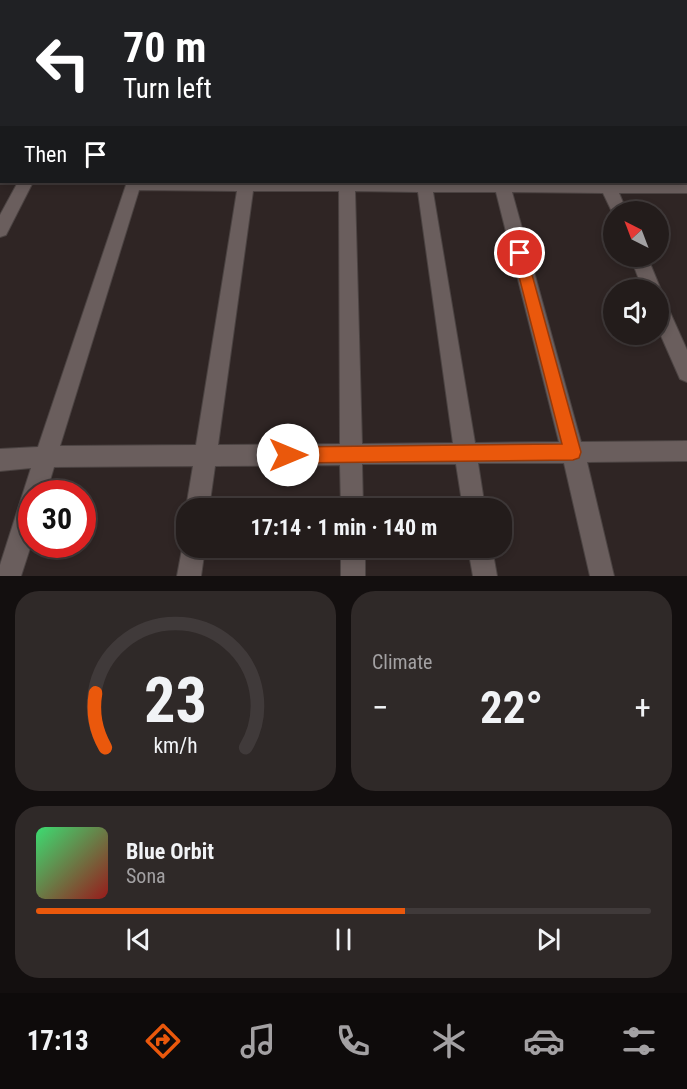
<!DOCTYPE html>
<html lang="en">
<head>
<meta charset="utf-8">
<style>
  :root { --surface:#231c1b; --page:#2f2928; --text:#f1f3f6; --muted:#a3a1a3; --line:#403a3a; --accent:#ea580c }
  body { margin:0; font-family:"Roboto Condensed",sans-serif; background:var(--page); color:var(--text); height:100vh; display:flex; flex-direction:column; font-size:22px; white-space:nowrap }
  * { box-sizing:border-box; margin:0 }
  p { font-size:20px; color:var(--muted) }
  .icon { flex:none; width:33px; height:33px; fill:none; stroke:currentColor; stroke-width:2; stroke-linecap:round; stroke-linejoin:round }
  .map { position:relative; height:576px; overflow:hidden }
  .drawer { display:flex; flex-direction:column; gap:15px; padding:15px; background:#130f0f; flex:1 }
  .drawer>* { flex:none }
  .top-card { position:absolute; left:0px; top:0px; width:687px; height:183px; box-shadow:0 3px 9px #0003,0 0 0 2px var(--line); background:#202124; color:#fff; overflow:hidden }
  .needle { width:39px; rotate:318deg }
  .buttons { position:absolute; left:603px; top:201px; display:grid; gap:12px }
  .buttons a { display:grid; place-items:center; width:66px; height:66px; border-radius:50%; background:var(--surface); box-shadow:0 3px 9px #0003,0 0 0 2px var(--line); font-size:30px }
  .speed { position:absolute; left:18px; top:480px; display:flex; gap:12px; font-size:30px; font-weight:700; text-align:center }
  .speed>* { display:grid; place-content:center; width:78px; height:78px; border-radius:50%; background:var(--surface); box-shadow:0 3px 9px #0003,0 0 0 2px var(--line); line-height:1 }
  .speed .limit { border:9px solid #d22; background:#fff; color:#111 }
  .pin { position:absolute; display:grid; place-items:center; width:51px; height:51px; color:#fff; margin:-26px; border:3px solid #fff; border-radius:50%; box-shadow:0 2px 6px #0007 }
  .me { position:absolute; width:66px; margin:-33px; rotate:90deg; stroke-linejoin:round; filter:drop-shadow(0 0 4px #0008) }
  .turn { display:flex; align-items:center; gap:21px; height:126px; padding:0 24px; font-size:27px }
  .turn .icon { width:78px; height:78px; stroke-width:2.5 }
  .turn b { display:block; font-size:42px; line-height:51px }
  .then { display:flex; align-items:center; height:57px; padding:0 24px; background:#0003; gap:12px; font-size:22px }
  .big { font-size:45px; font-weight:700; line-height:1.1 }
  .drawer .tile { flex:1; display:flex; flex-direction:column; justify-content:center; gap:9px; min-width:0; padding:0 21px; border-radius:24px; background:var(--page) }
  .drawer .dial { align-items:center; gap:0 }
  .dial svg { height:156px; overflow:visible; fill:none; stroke:var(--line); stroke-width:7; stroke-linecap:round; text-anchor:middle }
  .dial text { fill:var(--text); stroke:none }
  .song { display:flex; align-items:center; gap:18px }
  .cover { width:72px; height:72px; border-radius:9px; background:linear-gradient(135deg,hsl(140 70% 55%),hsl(0 70% 35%)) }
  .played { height:6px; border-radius:3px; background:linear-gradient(90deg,var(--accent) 60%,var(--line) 60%) }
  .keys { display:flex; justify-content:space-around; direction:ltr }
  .heat { display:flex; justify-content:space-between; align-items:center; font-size:33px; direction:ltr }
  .drawer .tiles { flex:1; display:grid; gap:15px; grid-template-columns:1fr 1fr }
  .tile:last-child { grid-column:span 2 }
  .trip { position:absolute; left:176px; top:498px; width:336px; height:60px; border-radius:24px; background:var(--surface); box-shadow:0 3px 9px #0003,0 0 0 2px var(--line); font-weight:700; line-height:60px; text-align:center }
  .tabs { display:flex; height:96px; justify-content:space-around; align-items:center; background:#0e0b0b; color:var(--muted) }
  .tabs .icon { width:42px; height:42px }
  .tabs .on { color:var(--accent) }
  .tabs b { font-size:27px; color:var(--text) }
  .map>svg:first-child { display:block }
</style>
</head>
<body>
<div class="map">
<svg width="687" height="576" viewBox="0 0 687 576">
  <rect width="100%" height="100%" fill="#2f2524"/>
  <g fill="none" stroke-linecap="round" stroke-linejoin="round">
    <defs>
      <g id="street">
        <polygon points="38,0 50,0 38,2"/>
        <polygon points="188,0 200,0 188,2"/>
        <rect x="330" y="0" width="12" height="2"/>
        <rect x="392" y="0" width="12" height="2"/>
        <rect x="459" y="0" width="12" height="2"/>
        <polygon points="526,0 538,0 538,2 527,2"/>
        <polygon points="600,0 612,0 612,2 601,2"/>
        <polygon points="670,0 682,0 682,2 671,2"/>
        <rect x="686" y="9" width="1" height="8"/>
        <polygon points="686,29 687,29 687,37 686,36"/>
        <rect x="0" y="32" width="2" height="8"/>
        <rect x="0" y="89" width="2" height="8"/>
        <rect x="686" y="130" width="1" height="11"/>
        <polygon points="18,182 33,182 6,235 0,237 0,215"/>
        <path d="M 127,182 L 687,183 L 687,193 L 619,193 L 627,212 L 614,212 L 614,216 L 603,193 L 512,192 L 581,442 L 687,441 L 687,461 L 587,462 L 614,576 L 590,576 L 564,463 L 478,463 L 485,508 L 463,508 L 456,464 L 362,464 L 363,508 L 341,508 L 340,465 L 215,466 L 209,508 L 186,508 L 193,466 L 54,467 L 46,494 L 32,494 L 32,542 L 21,576 L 0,576 L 0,565 L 31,468 L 0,471 L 0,449 L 38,447 ZM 139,190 L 237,191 L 196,445 L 60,446 ZM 253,191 L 339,191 L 340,444 L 218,445 ZM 355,191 L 418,192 L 453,443 L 362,444 ZM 433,192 L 496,192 L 559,442 L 475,443 Z"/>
        <polygon points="630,256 647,256 661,290 658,295 658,290 643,290"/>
        <polygon points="658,299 665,301 687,350 687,382 680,379 658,329"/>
        <polygon points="184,539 186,548 205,548 201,576 177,576"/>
        <rect x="341" y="548" width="24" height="28"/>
        <polygon points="468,548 492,548 497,576 473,576"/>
      </g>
    </defs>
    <use href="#street" stroke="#4b4342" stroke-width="2"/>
    <use href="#street" fill="#6a5e5d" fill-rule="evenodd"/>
  </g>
  <polygon fill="#ea580c" stroke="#983908" stroke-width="1.5" points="520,249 526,253 581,452 579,458 573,460 288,463 283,460 280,455 283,449 288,447 562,444 513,253"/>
</svg>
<div class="buttons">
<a><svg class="needle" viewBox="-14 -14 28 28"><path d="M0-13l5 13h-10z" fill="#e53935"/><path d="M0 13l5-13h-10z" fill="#a3a1a3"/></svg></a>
<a><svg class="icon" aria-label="sound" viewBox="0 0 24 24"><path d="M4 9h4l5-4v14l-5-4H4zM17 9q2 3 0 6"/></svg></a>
</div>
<div class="speed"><div class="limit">30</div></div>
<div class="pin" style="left:520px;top:253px;background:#d93025"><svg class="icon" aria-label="arrive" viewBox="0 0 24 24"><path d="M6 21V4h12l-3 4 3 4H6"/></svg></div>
<svg class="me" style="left:288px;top:455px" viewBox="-20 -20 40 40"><circle r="19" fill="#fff"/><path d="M0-13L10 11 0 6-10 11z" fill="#ea580c"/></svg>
<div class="trip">17:14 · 1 min · 140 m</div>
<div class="top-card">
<div class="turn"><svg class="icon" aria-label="left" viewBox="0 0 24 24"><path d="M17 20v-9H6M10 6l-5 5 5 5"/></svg><div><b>70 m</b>Turn left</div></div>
<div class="then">Then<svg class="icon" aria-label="arrive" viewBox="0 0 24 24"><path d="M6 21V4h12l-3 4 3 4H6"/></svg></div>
</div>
</div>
<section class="drawer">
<div class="tiles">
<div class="tile dial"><svg viewBox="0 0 100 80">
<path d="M14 69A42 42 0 1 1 86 69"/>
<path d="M14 69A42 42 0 0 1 9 41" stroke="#ea580c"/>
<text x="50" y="56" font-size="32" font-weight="700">23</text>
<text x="50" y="72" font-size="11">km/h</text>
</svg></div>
<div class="tile"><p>Climate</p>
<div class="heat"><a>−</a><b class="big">22°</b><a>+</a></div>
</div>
<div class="tile">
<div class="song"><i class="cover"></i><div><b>Blue Orbit</b><p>Sona</p></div></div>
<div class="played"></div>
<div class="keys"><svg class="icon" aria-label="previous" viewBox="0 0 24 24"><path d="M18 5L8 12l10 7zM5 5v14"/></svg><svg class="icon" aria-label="pause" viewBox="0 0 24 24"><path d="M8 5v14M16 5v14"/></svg><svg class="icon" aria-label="next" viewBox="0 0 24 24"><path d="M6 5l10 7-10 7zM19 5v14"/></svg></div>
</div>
</div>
</section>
<nav class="tabs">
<b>17:13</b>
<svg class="icon on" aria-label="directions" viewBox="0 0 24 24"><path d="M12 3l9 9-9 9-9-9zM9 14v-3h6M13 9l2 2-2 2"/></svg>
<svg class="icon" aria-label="music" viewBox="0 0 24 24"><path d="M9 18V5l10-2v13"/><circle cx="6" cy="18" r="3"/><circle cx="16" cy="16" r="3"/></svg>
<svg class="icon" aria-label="phone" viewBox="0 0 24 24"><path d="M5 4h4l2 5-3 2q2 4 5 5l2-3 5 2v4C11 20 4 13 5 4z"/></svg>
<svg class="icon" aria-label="climate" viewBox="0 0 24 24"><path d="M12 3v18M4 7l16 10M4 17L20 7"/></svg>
<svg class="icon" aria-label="car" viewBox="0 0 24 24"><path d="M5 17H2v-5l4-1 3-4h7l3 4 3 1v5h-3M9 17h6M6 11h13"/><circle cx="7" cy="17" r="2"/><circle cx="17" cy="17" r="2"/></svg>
<svg class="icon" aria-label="filters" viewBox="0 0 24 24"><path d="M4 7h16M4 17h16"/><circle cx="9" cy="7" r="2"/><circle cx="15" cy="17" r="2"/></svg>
</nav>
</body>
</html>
